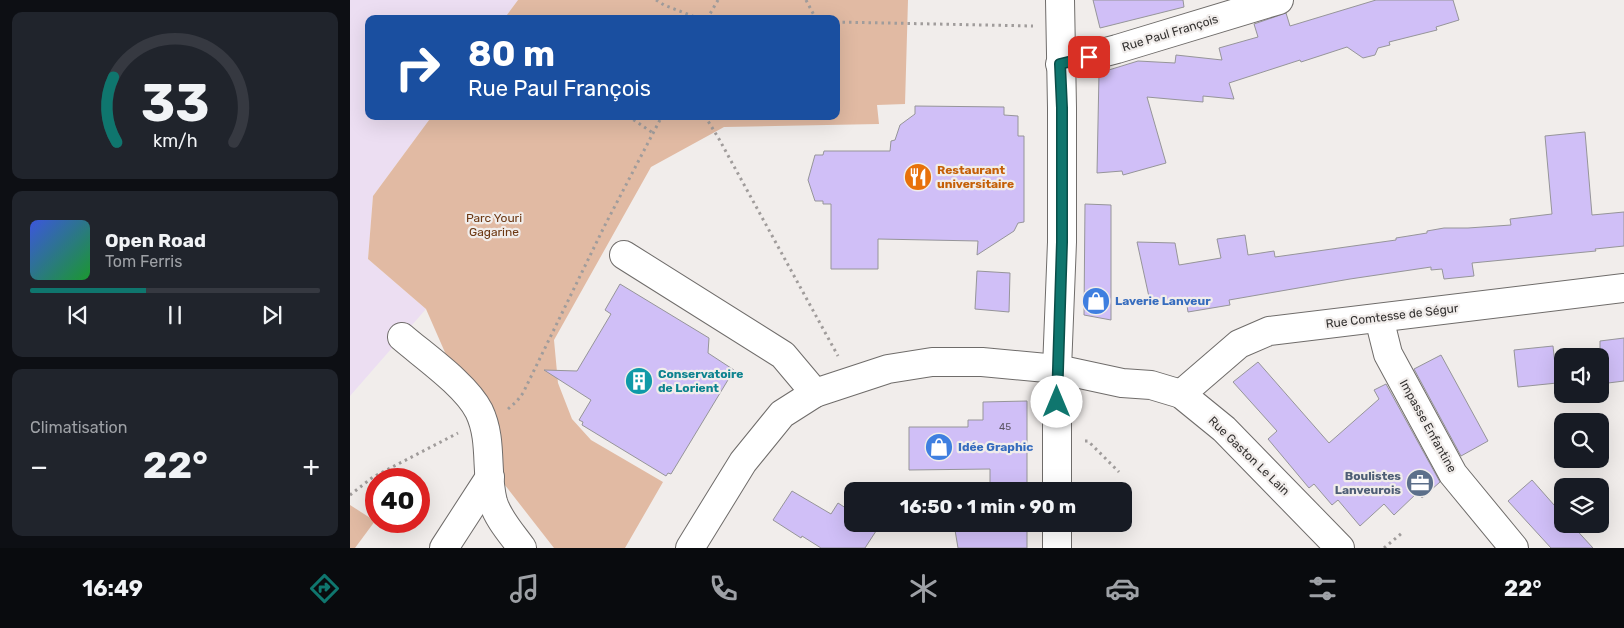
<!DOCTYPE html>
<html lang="fr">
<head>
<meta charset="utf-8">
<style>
  :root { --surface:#171b24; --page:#20242c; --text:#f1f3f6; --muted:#9ea1a6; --line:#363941; --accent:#0f766e }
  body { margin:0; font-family:Rubik,sans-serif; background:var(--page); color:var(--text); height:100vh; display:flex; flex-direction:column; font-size:19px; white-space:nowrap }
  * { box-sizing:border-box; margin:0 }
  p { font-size:16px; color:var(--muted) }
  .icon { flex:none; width:28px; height:28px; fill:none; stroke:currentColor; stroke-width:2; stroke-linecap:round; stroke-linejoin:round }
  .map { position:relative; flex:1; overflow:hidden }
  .details { display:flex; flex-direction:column; gap:12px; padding:12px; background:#0d0f14; width:350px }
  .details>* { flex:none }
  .guide { position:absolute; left:15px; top:15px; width:475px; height:105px; border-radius:10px; box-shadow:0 5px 20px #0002; background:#1a4fa0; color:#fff; overflow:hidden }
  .fabs { position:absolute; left:1204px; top:348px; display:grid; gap:10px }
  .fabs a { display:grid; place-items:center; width:55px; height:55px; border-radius:10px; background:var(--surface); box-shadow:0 5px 20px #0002; font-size:25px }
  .speed { position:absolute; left:15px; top:468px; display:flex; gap:10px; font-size:25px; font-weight:700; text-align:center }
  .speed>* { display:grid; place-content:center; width:65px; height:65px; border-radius:50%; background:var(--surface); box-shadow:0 5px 20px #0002; line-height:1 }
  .speed .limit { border:8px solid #d22; background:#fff; color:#111 }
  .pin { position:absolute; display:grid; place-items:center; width:42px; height:42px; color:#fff; margin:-21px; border-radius:10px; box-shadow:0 2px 8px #0006 }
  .me { position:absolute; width:55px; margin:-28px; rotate:0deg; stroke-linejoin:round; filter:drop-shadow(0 0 4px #0008) }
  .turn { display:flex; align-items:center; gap:18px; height:105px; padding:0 20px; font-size:22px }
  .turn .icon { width:65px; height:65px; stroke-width:2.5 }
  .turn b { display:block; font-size:35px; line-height:42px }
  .big { font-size:38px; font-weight:700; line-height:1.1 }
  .details .tile { flex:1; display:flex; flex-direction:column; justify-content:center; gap:8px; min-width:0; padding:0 18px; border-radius:10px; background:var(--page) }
  .details .dial { align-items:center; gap:0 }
  .dial svg { height:130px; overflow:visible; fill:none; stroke:var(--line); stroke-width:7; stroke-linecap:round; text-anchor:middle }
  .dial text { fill:var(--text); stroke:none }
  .song { display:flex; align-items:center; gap:15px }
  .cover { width:60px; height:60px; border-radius:8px; background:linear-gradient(135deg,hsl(230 70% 55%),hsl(130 70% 35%)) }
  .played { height:5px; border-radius:2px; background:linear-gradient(90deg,var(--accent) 40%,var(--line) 40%) }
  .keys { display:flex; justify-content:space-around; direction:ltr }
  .heat { display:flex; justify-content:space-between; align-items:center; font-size:28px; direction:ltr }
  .trip { position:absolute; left:494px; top:482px; width:288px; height:50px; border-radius:10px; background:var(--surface); box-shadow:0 5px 20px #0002; font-weight:700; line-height:50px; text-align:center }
  .dock { display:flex; height:80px; justify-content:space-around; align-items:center; background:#090b0e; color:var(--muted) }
  .dock .icon { width:35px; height:35px }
  .dock .current { color:var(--accent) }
  .dock b { font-size:22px; color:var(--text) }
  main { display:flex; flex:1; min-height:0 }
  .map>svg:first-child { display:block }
</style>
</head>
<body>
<main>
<section class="details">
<div class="tile dial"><svg viewBox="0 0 100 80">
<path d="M14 69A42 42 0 1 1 86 69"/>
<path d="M14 69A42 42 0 0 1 12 29" stroke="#0f766e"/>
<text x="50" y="56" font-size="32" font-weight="700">33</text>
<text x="50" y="72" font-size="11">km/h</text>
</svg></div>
<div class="tile">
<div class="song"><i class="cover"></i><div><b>Open Road</b><p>Tom Ferris</p></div></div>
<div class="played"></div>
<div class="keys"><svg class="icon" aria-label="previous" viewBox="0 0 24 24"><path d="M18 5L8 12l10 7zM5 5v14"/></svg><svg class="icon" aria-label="pause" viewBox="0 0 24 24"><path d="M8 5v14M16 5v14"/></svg><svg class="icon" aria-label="next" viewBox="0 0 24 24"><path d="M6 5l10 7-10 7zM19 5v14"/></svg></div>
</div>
<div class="tile"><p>Climatisation</p>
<div class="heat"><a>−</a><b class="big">22°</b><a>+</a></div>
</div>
</section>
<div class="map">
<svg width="1274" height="548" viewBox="0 0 1274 548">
  <rect width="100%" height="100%" fill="#f1edeb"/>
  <polygon fill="#ecdef2" points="0,0 168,0 154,19 19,19 19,116 82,116 23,196 18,259 76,309 0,396"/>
  <g fill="#e1baa3">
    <polygon points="168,0 558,0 555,104 527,105 529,124 374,127 301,167 204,340 208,383 222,419 241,440 313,482 275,548 204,548 133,457 104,373 76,309 18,259 23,196 82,116 486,116 486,19 154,19"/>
    <polygon points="0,505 25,521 5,548 0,548"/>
  </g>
  <g fill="#d0bff7" stroke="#969599">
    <polygon points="743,0 833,0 834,7 750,28"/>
    <polygon points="1026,0 1103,0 1109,20 1086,27 1087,30 1039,42 1040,45 1028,48 1025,55 1013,58 997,47 951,62 950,60 879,83 884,99 853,96 853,102 797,97 816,163 773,175 772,171 747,173 749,73 788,61 825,63 826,55 872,60 869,48 908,37 904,24 936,13 940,26"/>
    <polygon points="565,106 654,107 654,115 668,116 668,136 674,136 674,222 668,223 664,231 627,255 628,241 528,239 528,269 481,269 481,204 473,204 473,201 465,201 458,180 465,155 473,155 474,151 540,151 541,141 545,140 550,125 565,114"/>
    <polygon points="1235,132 1242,215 1274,212 1274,246 1245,249 1246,251 1122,263 1124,276 1094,279 1092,269 1081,270 1081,267 1000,279 879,300 880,305 838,312 836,299 801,306 787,242 825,243 829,265 871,258 867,239 895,235 898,255 924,251 925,257 1046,240 1046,238 1077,233 1077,231 1094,228 1118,228 1161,225 1160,219 1202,214 1195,136"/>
    <polygon points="735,204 761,205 761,320 734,315"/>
    <polygon points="627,271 660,273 659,312 625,309"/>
    <polygon points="270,284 359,338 358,353 384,370 321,474 318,473 316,476 232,425 233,422 229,420 241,400 194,370 227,371 261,314 255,310"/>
    <polygon points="1274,338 1274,381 1250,384 1250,341"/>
    <polygon points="1203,346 1207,383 1168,387 1164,350"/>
    <polygon points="1091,355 1138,441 1111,456 1064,369"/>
    <polygon points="908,362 979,443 1029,399 1024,390 1036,384 1090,482 1072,498 1067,493 1044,515 1034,504 1010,526 988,500 982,505 964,484 959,488 918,439 927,431 883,382"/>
    <polygon points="677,401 677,491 640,491 640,469 559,470 559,427 618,427 618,420 633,420 633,402"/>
    <polygon points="1182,480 1212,514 1212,524 1221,524 1243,548 1201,548 1158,501"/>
    <polygon points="442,491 481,514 488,503 502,512 502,524 521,524 528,528 515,548 471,548 452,536 451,538 423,520"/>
    <polygon points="604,524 677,524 677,548 608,548"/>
  </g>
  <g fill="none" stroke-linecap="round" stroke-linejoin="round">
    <defs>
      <g id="minor">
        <polyline points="710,64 767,49 929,0"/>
        <polyline points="274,255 433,355 465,393"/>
        <polyline points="1029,318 1038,354 1103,474 1164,548"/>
        <path d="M 52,337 C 74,356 116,385 129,411 C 143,440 135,472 143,502 C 148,519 162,534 172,548"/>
        <polyline points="831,394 889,344 919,331 1274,288"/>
        <polyline points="707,491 707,369 712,242 712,108 710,0"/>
        <polyline points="707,524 707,548"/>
        <polyline points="94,548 140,477"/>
        <polyline points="340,548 393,462 432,414 465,393 538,369 582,362 632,362 707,369 772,383 801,385 831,394 874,429 990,548"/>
      </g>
    </defs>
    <use href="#minor" stroke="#6f6c6a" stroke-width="30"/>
    <g stroke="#a09c9b" stroke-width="3" stroke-dasharray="2.5 4" stroke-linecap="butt">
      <polyline points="306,0 314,5 350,19"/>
      <polyline points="456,0 466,19"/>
      <polyline points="357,19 368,0"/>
      <polyline points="486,22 683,26"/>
      <polyline points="278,116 303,133"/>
      <polyline points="355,116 369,139 488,356"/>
      <polyline points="158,409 167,401 173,393 254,227 312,116"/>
      <polyline points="735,441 738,441 769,472"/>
      <polyline points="0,495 23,477 108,433"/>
      <polyline points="1034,548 1052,533"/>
    </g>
    <use href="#minor" stroke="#fff" stroke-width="28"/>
  </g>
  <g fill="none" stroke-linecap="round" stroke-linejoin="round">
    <defs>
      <polyline id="route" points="707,402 712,242 712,108 710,64 739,57"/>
    </defs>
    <use href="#route" stroke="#0a4d48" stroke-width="12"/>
    <use href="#route" stroke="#0f766e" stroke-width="9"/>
  </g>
  <defs>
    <symbol id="restaurant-disc" viewBox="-11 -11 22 22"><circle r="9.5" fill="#e8710a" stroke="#f1edeb"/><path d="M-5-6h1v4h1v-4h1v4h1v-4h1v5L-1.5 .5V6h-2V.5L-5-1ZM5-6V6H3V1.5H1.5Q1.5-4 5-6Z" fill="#fff"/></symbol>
    <symbol id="shop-disc" viewBox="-11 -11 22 22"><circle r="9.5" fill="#3f7fe0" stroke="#f1edeb"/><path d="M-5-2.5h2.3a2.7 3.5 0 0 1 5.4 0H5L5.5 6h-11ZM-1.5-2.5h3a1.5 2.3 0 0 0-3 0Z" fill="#fff"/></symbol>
    <symbol id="building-disc" viewBox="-11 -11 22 22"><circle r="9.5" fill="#0f9aa8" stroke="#f1edeb"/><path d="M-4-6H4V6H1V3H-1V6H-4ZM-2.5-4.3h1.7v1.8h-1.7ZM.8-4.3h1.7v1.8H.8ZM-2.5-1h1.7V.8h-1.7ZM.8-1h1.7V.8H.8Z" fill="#fff"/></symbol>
    <symbol id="office-disc" viewBox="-11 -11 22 22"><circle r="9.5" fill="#5c6f8a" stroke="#f1edeb"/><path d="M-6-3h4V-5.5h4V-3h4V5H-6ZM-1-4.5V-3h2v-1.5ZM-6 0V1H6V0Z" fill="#fff"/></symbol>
  </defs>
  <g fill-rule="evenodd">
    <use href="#restaurant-disc" x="552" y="161" width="32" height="32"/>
    <use href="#shop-disc" x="730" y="285" width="32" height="32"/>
    <use href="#building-disc" x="273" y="365" width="32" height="32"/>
    <use href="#shop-disc" x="573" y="431" width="32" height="32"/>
    <use href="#office-disc" x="1054" y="467" width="32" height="32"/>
  </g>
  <g text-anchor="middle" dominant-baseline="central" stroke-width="4.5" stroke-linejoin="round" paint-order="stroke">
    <g font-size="10" fill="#5a5462">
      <text x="655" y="427">45</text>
    </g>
    <g font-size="12" fill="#333130" stroke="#f1edeb">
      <text transform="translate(820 33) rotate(-17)">Rue Paul François</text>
      <text transform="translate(1042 316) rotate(-7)">Rue Comtesse de Ségur</text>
      <text transform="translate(1078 426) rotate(61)">Impasse Enfantine</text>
      <text transform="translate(899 456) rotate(44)">Rue Gaston Le Lain</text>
    </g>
    <g font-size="12" font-weight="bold" fill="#c56008" stroke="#f1edeb" text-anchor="start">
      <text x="587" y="170">Restaurant<tspan x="587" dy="14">universitaire</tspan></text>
    </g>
    <g font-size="12" fill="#6c3813" stroke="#f1edeb">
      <text x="144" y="218">Parc Youri<tspan x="144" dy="14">Gagarine</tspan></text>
    </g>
    <g font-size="12" font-weight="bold" fill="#366cbe" stroke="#f1edeb" text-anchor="start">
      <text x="765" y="301">Laverie Lanveur</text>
      <text x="608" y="447">Idée Graphic</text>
    </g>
    <g font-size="12" font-weight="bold" fill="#0d838f" stroke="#f1edeb" text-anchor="start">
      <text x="308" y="374">Conservatoire<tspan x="308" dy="14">de Lorient</tspan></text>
    </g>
    <g font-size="12" font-weight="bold" fill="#4e5e75" stroke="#f1edeb" text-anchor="end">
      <text x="1051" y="476">Boulistes<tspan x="1051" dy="14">Lanveurois</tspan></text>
    </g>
  </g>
</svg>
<div class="fabs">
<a><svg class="icon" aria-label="sound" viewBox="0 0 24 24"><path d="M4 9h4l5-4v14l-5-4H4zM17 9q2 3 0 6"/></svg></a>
<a><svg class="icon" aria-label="search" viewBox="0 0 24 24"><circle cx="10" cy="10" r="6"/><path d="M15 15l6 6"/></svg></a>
<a><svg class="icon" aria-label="layers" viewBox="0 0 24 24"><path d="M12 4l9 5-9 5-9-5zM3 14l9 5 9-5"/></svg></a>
</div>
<div class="speed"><div class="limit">40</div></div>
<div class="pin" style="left:739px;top:57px;background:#d93025"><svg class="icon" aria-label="arrive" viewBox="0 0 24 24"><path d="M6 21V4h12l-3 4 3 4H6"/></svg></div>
<svg class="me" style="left:707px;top:402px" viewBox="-20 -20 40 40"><circle r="19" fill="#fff"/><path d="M0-13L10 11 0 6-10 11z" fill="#0f766e"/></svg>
<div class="trip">16:50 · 1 min · 90 m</div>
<div class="guide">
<div class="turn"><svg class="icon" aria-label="right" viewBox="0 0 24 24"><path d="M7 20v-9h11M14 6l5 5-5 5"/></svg><div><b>80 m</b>Rue Paul François</div></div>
</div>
</div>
</main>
<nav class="dock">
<b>16:49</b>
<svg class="icon current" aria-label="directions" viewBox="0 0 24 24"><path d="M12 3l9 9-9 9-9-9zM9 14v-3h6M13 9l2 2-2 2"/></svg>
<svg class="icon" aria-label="music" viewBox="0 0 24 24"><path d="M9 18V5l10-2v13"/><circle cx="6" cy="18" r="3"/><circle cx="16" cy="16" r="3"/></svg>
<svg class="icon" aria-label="phone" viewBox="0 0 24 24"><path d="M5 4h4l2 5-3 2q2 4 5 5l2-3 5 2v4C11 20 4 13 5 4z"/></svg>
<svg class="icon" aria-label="climate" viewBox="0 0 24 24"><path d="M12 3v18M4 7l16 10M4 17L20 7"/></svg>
<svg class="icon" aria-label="car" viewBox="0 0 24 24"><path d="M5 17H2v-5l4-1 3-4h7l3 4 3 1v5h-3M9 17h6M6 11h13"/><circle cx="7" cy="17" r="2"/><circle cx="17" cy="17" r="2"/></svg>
<svg class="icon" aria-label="filters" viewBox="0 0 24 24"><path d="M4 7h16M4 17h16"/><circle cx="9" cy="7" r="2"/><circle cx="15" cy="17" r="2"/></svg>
<b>22°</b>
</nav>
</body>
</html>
